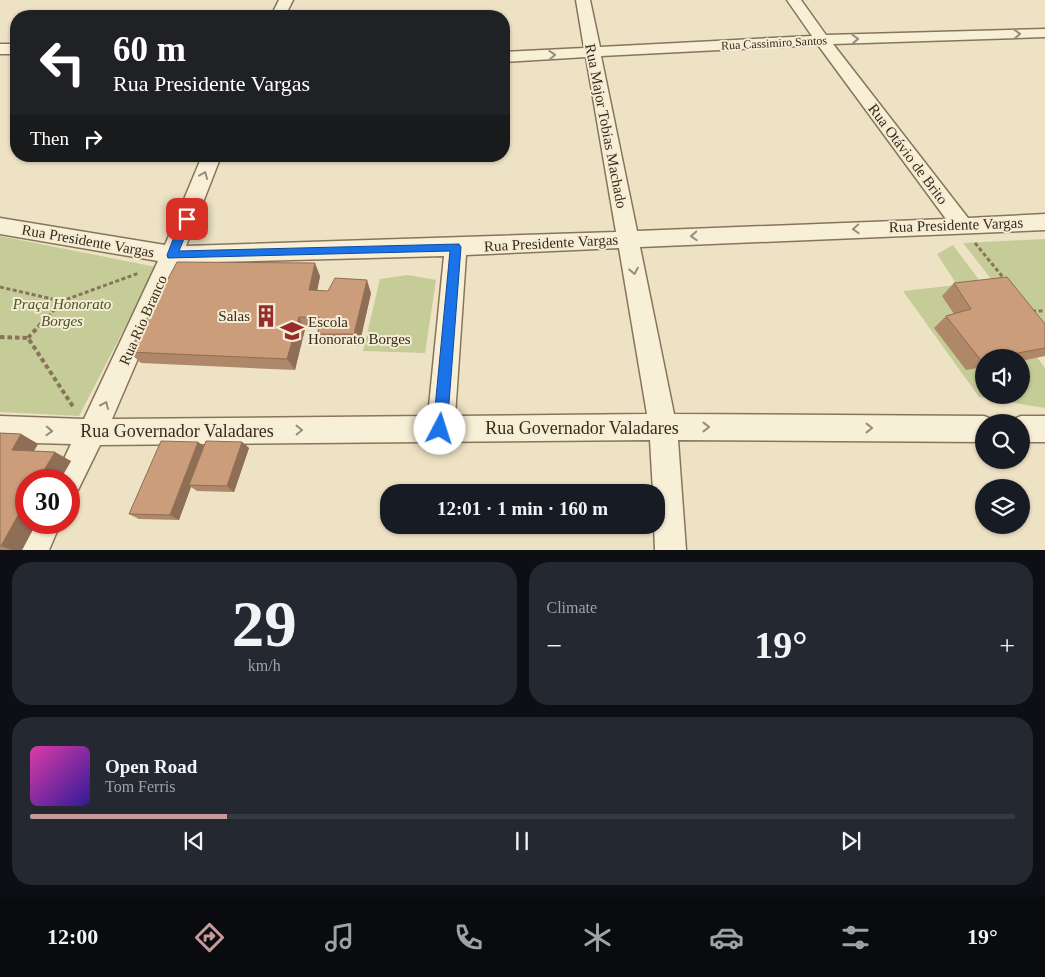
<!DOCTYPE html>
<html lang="en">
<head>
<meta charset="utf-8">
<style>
  :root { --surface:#171b24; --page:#242831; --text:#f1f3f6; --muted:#9ea1a6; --line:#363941; --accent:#c8999b }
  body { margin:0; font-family:"Times New Roman",serif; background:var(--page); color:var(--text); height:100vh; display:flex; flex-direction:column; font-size:19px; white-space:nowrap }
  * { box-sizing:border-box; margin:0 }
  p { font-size:16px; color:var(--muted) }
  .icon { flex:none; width:28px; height:28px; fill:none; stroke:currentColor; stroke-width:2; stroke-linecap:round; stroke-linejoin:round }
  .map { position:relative; height:550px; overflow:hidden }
  .drawer { display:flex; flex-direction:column; gap:12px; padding:12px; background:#0d0f14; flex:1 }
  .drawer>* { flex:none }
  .hud { position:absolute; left:10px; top:10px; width:500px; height:152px; border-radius:20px; box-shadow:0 1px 4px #0004; background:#202124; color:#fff; overflow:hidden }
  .tools { position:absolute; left:975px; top:349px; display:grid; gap:10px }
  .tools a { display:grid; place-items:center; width:55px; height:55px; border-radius:50%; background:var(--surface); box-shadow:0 1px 4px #0004; font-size:25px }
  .speed { position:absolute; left:15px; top:469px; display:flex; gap:10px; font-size:25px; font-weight:700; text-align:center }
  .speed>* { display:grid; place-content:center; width:65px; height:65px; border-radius:50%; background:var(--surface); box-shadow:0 1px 4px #0004; line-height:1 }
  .speed .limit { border:8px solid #d22; background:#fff; color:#111 }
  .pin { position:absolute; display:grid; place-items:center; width:42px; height:42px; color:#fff; margin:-21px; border-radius:10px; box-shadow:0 2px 8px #0006 }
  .me { position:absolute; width:55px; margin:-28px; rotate:5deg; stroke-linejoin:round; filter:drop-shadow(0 0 4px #0008) }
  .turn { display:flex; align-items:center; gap:18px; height:105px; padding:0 20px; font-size:22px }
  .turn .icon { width:65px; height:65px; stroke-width:2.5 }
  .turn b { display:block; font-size:35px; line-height:42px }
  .then { display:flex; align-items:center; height:48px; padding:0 20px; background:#0003; gap:10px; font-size:19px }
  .big { font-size:38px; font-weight:800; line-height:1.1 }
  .drawer .widget { flex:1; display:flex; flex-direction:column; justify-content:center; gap:8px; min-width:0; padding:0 18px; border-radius:20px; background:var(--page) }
  .drawer .dial { align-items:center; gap:0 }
  .dial b { font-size:65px; line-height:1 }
  .song { display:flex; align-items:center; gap:15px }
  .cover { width:60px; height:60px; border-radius:8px; background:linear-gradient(135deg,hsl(320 70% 55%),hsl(250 70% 35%)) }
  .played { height:5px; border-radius:2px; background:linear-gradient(90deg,var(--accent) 20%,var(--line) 20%) }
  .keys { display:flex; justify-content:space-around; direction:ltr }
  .heat { display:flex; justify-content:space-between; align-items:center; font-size:28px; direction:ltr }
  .drawer .tiles { flex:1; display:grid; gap:12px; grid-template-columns:1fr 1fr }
  .widget:last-child { grid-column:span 2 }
  .trip { position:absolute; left:380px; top:484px; width:285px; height:50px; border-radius:20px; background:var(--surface); box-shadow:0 1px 4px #0004; font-weight:800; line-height:50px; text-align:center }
  .tabs { display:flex; height:80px; justify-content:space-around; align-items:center; background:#090b0e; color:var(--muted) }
  .tabs .icon { width:35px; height:35px }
  .tabs .on { color:var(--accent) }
  .tabs b { font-size:22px; color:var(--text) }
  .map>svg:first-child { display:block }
</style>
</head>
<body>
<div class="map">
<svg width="1045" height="550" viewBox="0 0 1045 550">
  <rect width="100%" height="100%" fill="#eee2c4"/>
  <g fill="#c5cc98" fill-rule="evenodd">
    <polygon points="0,236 156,267 79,416 0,412"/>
    <polygon points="1045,239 1045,348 963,243"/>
    <path d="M 953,245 L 1045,368 L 1045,408 L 979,397 L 903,291 L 957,285 L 937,254 ZM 984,358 L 1021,358 L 1021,395 L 984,395 Z"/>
    <polygon points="408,275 436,280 425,353 363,351 380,279"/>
  </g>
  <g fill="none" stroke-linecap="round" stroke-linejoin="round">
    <defs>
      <g id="street">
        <polygon points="279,0 293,0 285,16 271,16"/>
        <path d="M 576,0 L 590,0 L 600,47 L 812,36 L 787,0 L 801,0 L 826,35 L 1045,29 L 1045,37 L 833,44 L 968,218 L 1045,214 L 1045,230 L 640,247 L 674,414 L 984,416 L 994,420 L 995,422 L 984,422 L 984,442 L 678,440 L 686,550 L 655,550 L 654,525 L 656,525 L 656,492 L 653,492 L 650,440 L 100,445 L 78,490 L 69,494 L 69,480 L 54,480 L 71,444 L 0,442 L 0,416 L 84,419 L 158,261 L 0,234 L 0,218 L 165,245 L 202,156 L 221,156 L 186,246 L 616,232 L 586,57 L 504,62 L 504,52 L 584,48 ZM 818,45 L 946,219 L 637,231 L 601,56 ZM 619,248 L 647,414 L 455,416 L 466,255 ZM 444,256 L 428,416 L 112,419 L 179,263 Z"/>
        <rect x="0" y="44" width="16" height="10"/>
        <polygon points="1021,416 1045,416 1045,442 1021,442 1021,422 1010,422 1011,420"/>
        <polygon points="30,522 61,522 49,550 17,550"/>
      </g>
    </defs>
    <use href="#street" stroke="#88745b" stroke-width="3"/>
    <g stroke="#88745b" stroke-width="3" stroke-dasharray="4 2.5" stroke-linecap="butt">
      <polyline points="975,243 1006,281"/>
      <polyline points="0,287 61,301"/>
      <polyline points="1032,311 1045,311"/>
      <polyline points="48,317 62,301 139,273"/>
    </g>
    <g stroke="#88745b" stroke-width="4" stroke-dasharray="4.5 3" stroke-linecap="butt">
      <polyline points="0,337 28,338 74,408"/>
      <polyline points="28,338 49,315"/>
    </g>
    <use href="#street" fill="#f8efd7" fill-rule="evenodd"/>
  </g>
  <g fill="#af8769">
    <polygon points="320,276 317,291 371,293 359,346 324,346 318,334 318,329 305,329 295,370 141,363 129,352"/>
    <polygon points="954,283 1045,324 1045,356 1021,361 1021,358 984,358 984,367 966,370 934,328 946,316 954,314 942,296"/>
    <polygon points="0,433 21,434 38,444 34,451 71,461 60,480 26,480 37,522 22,550 0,550"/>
    <polygon points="198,442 204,446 242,442 249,448 234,492 197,491 191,487 179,520 139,519 129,514"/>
  </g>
  <g fill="#8e6e55">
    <polygon points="315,263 320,276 315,302 309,290"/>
    <polygon points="367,280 371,293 359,346 354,334"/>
    <polygon points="299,317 305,329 295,370 287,359"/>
    <polygon points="21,434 38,444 29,459 12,450"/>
    <polygon points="198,442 206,448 189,485 191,487 179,520 170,515"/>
    <polygon points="242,442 249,448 234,492 227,486"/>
    <polygon points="55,452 71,461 60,480 38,480"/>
    <polygon points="26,501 26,522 37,522 22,550 12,550 1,546"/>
  </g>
  <g fill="#cb9d7a" stroke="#8e6e55">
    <polygon points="177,262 315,263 309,290 328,291 335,278 367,280 354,334 318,334 319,317 299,317 287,359 129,352"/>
    <polygon points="1007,277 1045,324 1045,348 991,358 984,358 984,359 980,359 946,316 971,309 954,283"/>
    <polygon points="0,433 21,434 12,450 55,452 38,480 26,480 26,501 1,546 0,546"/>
    <polygon points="161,441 198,442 170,515 129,514"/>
    <polygon points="206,441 242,442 227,486 189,485"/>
  </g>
  <defs><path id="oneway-chevron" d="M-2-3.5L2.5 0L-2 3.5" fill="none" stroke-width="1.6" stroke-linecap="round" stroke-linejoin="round" transform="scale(1.25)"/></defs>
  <g stroke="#988d7a">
    <use href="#oneway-chevron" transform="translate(1017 34) rotate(-2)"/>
    <use href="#oneway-chevron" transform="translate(855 39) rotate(-2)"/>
    <use href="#oneway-chevron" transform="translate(552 55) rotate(-3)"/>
    <use href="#oneway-chevron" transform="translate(204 175) rotate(-67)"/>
    <use href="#oneway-chevron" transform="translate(856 229) rotate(177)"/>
    <use href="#oneway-chevron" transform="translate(694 236) rotate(177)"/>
    <use href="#oneway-chevron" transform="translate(634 271) rotate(79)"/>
    <use href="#oneway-chevron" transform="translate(105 405) rotate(-66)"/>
    <use href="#oneway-chevron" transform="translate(706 427)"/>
    <use href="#oneway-chevron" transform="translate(869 428)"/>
    <use href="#oneway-chevron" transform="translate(299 430) rotate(-1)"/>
    <use href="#oneway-chevron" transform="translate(49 431) rotate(2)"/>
  </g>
  <polygon fill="#1a73e8" stroke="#114b97" points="187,215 192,219 179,251 459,244 461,247 447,429 445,434 440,435 435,434 433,429 450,251 168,258 167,255 181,219"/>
  <defs>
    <symbol id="building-bare" viewBox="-9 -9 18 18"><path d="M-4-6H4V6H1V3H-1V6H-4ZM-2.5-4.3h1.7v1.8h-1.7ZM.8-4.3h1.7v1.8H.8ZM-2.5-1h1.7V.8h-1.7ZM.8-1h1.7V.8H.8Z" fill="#962c2b" stroke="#f5ecd4" stroke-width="2.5" paint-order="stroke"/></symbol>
    <symbol id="school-bare" viewBox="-9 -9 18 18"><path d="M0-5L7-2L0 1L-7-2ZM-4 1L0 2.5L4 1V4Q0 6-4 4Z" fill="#962c2b" stroke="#f5ecd4" stroke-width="2.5" paint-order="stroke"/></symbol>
  </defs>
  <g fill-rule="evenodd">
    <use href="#building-bare" x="250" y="300" width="32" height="32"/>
    <use href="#school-bare" x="276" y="315" width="32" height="32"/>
  </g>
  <g text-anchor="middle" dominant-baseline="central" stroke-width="4" stroke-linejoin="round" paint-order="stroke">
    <g font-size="12" fill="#382b1e" stroke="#f5ecd4">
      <text transform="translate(774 43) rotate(-3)">Rua Cassimiro Santos</text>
    </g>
    <g font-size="15" fill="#382b1e" stroke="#f5ecd4">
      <text transform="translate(606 126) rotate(79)">Rua Major Tobias Machado</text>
      <text transform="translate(908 154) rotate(53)">Rua Otávio de Brito</text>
      <text transform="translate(956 225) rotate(-2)">Rua Presidente Vargas</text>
      <text transform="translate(88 241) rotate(10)">Rua Presidente Vargas</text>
      <text transform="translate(551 243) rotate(-3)">Rua Presidente Vargas</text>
      <text transform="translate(143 320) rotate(-66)">Rua Rio Branco</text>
    </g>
    <g font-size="15" font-style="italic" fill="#485425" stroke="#f5ecd4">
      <text x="62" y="304">Praça Honorato<tspan x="62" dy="17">Borges</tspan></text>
    </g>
    <g font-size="15" fill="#382b1e" stroke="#f5ecd4" text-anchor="end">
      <text x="250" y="316">Salas</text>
      <text x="308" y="322" text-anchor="start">Escola<tspan x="308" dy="17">Honorato Borges</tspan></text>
    </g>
    <g font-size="18" fill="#382b1e" stroke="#f5ecd4">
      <text x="582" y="428">Rua Governador Valadares</text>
      <text x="177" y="431">Rua Governador Valadares</text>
    </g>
  </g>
</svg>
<div class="tools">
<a><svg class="icon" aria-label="sound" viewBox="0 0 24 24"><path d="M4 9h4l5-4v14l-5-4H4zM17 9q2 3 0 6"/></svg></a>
<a><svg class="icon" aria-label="search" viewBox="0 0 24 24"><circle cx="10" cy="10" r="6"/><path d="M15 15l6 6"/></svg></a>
<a><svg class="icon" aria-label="layers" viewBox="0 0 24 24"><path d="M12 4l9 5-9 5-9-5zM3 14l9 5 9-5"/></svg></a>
</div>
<div class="speed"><div class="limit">30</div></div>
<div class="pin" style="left:187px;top:219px;background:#d93025"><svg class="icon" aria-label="arrive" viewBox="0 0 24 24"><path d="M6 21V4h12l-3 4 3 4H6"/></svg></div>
<svg class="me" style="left:440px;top:429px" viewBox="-20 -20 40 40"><circle r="19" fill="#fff"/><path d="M0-13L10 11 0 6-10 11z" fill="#1a73e8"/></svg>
<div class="trip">12:01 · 1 min · 160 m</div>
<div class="hud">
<div class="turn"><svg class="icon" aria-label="left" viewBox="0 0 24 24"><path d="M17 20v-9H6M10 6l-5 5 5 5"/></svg><div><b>60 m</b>Rua Presidente Vargas</div></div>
<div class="then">Then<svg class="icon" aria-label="right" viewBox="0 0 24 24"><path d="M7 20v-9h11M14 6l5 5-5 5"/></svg></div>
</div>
</div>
<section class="drawer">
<div class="tiles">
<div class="widget dial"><b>29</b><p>km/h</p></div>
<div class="widget"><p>Climate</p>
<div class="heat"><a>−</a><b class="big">19°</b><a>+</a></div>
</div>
<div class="widget">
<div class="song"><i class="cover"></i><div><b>Open Road</b><p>Tom Ferris</p></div></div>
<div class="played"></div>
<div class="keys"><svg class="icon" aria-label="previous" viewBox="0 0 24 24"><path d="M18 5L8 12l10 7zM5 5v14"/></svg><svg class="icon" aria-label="pause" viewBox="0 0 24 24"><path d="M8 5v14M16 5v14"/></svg><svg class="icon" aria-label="next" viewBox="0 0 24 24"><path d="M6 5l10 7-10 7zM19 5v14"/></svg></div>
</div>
</div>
</section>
<nav class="tabs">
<b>12:00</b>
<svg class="icon on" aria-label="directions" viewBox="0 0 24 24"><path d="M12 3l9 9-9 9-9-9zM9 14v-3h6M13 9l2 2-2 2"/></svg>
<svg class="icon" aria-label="music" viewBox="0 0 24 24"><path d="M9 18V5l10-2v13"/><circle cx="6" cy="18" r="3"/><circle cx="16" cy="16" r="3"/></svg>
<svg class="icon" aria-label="phone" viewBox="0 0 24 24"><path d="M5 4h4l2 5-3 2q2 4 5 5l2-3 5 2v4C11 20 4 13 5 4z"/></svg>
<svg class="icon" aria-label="climate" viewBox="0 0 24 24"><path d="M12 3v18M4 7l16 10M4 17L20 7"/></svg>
<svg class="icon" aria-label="car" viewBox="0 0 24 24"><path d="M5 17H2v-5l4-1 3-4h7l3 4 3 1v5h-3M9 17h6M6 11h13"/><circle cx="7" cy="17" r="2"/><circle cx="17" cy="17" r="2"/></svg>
<svg class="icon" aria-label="filters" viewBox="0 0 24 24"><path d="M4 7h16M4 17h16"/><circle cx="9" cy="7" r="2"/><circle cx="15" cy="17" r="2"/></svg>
<b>19°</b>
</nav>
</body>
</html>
